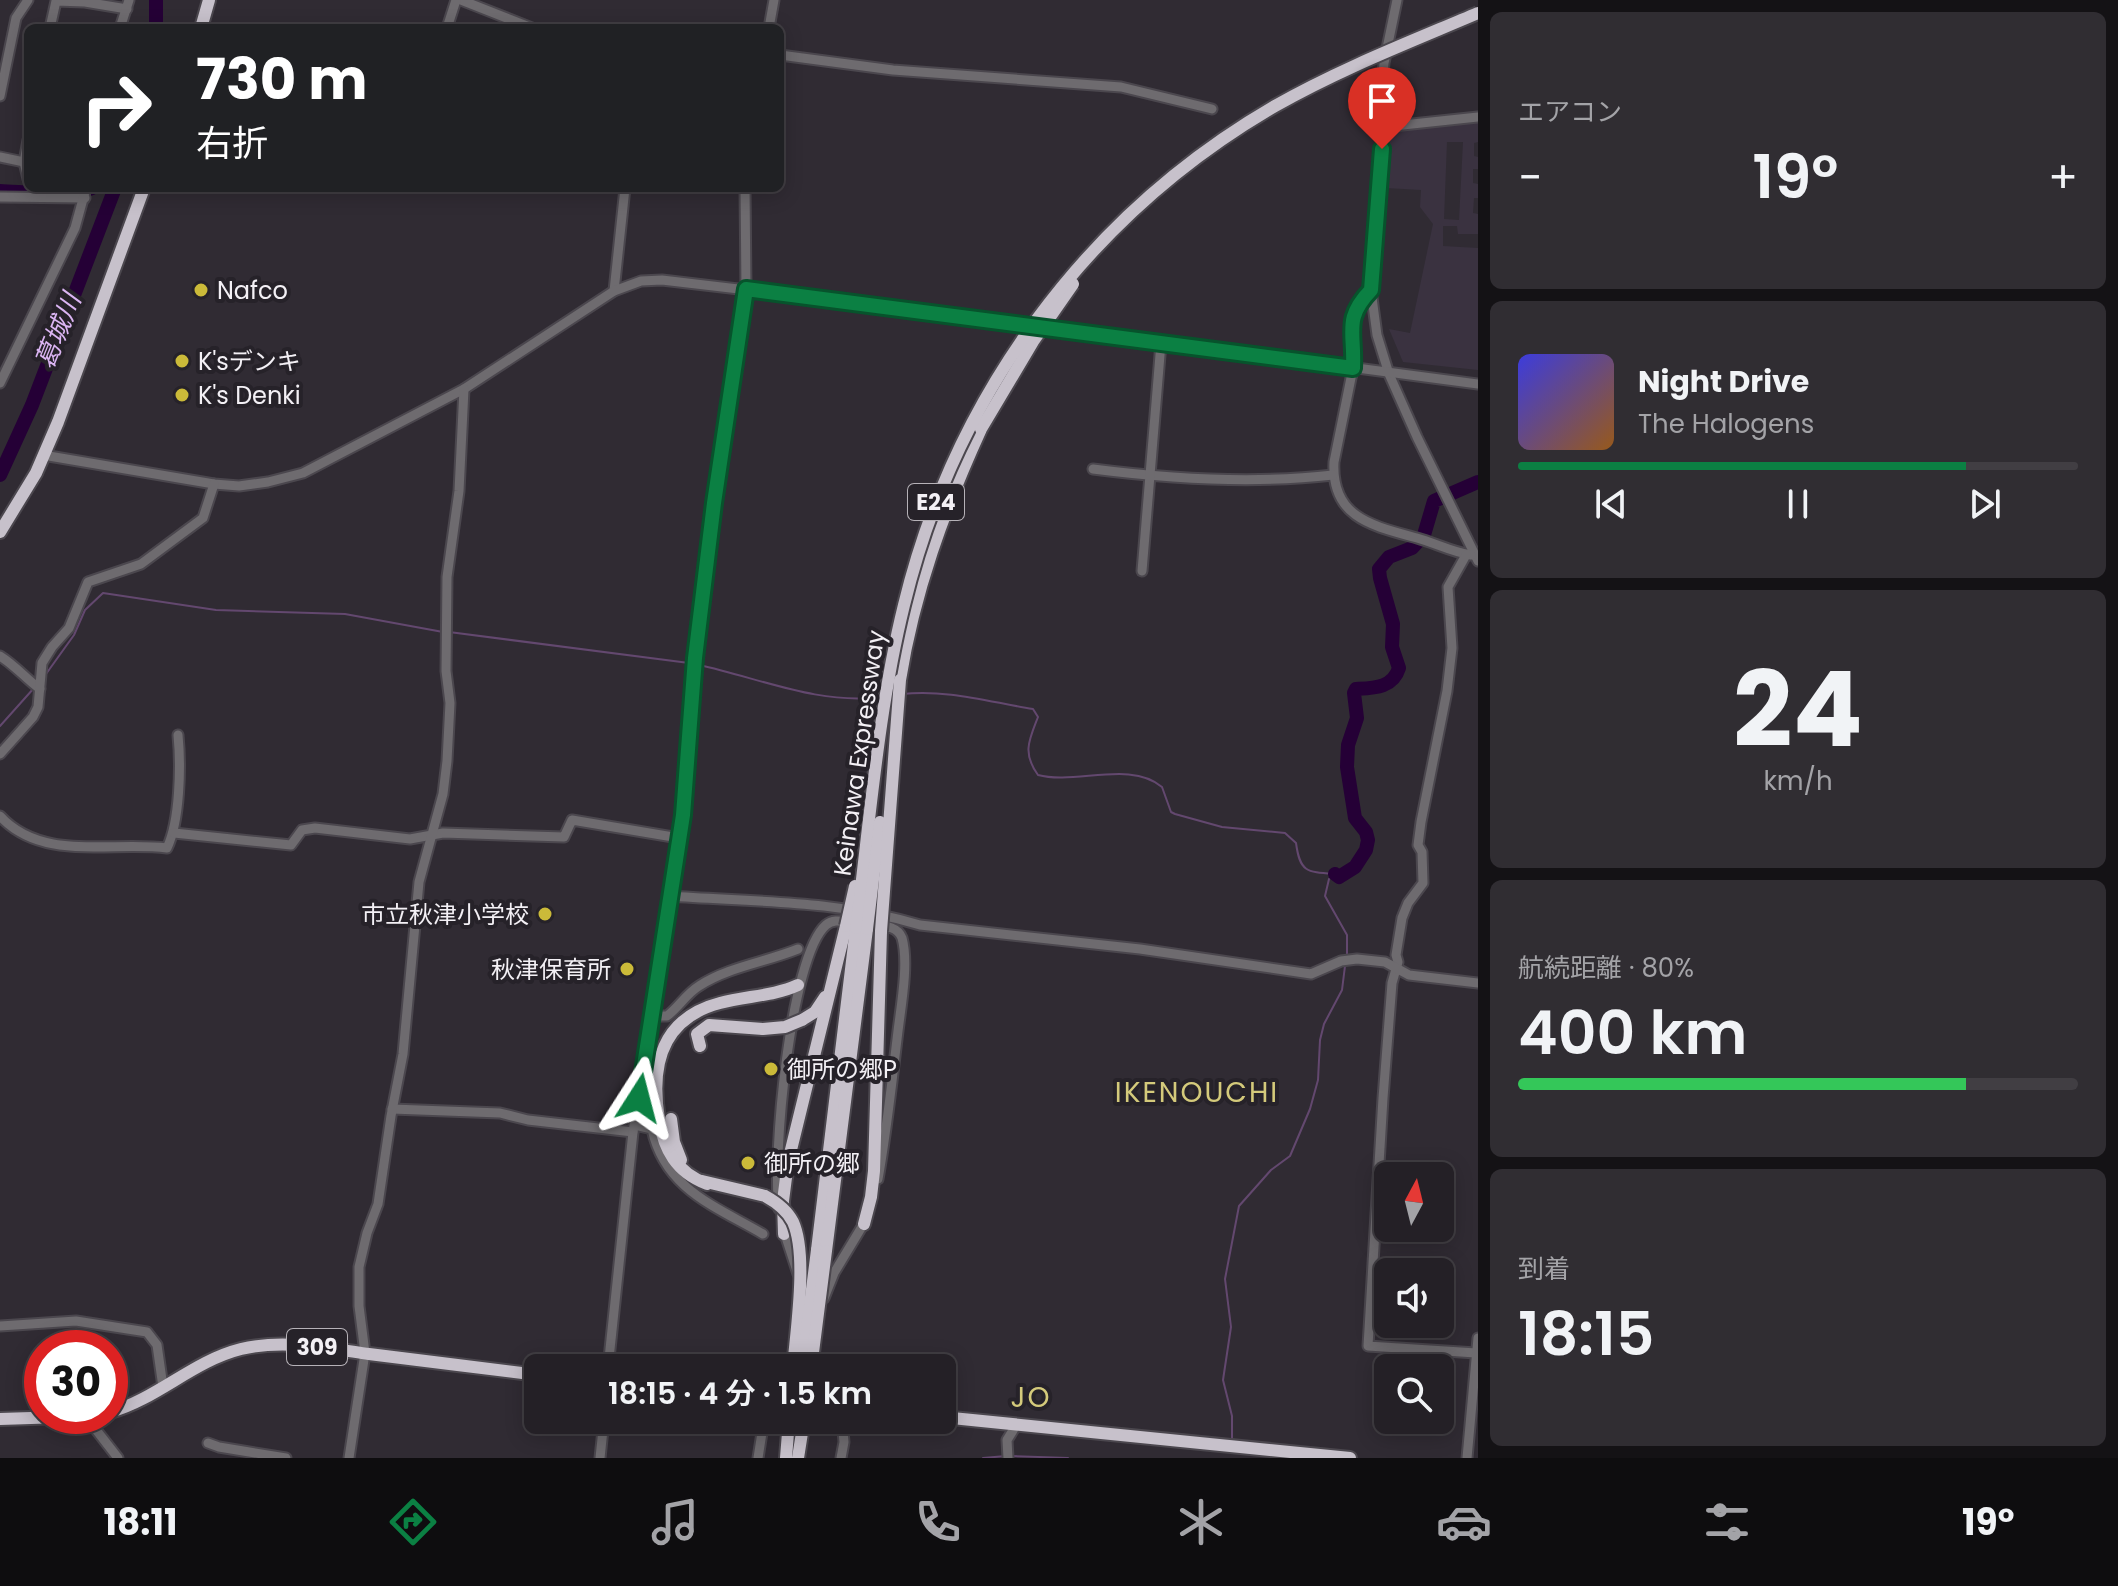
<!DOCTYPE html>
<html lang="ja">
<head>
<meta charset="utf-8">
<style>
  :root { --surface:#242026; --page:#302d32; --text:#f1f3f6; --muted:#a3a3a7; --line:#413e43; --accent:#0b8043 }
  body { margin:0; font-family:Poppins,"Noto Sans JP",sans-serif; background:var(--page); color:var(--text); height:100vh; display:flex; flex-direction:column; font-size:30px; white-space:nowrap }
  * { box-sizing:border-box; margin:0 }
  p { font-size:26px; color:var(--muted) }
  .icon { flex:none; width:44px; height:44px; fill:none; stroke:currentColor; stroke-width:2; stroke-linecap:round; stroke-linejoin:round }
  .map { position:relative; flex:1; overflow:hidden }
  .panel { display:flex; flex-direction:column; gap:12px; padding:12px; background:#141215; width:640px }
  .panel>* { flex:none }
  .guide { position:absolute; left:24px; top:24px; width:760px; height:168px; border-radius:12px; box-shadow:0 4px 20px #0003,0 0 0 2px var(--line); background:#202124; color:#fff; overflow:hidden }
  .needle { width:52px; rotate:7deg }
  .controls { position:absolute; left:1374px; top:1162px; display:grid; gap:16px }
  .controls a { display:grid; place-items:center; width:80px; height:80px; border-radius:12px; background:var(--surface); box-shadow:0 4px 20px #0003,0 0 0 2px var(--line); font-size:40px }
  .speed { position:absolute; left:24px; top:1330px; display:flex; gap:16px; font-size:40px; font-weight:700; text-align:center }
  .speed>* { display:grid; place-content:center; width:104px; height:104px; border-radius:50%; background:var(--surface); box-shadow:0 4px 20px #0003,0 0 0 2px var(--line); line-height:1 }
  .speed .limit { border:12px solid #d22; background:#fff; color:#111 }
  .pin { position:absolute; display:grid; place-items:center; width:68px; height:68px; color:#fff; margin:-82px -34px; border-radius:50% 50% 50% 0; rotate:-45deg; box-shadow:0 0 8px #0007 }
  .pin .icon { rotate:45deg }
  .me { position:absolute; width:88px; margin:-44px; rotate:9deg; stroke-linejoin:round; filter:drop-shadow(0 0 6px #0008) }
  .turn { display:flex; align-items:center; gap:28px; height:168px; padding:0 40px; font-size:36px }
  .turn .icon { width:104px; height:104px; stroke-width:2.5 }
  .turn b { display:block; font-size:56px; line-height:68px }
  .big { font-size:60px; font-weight:600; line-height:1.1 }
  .panel .widget { flex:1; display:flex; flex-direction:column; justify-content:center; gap:12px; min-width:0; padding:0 28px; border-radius:12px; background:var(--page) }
  .panel .dial { align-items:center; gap:0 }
  .dial b { font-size:104px; line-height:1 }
  .song { display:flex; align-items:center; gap:24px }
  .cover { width:96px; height:96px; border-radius:12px; background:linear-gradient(135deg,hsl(240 70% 55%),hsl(30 70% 35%)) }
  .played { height:8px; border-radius:4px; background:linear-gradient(90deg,var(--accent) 80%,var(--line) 80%) }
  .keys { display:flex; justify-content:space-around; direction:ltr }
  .heat { display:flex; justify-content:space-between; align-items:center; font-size:44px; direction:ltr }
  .charge { height:12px; border-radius:6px; background:linear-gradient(90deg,#34c759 80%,var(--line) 0) }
  .trip { position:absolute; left:524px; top:1354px; width:432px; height:80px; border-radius:12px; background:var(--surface); box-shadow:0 4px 20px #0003,0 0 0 2px var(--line); font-weight:600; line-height:80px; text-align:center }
  .dock { display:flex; height:128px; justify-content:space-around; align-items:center; background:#0e0d0f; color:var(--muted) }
  .dock .icon { width:56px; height:56px }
  .dock .current { color:var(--accent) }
  .dock b { font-size:36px; color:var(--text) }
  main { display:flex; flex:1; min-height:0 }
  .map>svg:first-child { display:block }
</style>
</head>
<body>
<main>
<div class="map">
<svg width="1478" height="1458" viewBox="0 0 1478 1458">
  <rect width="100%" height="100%" fill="#302b33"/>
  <path fill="#3a3240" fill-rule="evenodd" d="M 1478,122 L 1478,142 L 1474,143 L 1474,156 L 1478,157 L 1478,169 L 1473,169 L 1473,183 L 1478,184 L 1478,198 L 1474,198 L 1473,213 L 1478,214 L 1478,234 L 1458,234 L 1457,226 L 1443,226 L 1443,246 L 1478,248 L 1478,370 L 1403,362 L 1389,329 L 1410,333 L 1433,224 L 1420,207 L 1421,190 L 1386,188 L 1391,127 ZM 1447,142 L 1463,142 L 1459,220 L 1444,219 Z"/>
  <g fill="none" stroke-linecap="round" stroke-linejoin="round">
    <g stroke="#63486f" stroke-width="2">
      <polyline points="449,632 689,663"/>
      <path d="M 699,665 C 759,678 819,705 880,697"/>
      <polyline points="46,674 74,635 85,610 103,593 216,610 345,614 443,632"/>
      <path d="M 902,694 C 947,689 989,702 1033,709 L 1038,717 C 1029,740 1022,753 1038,775 C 1075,785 1131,760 1162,787 L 1171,812 L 1175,814 L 1222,827 L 1285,833 L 1296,843 C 1300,872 1306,872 1335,874"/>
      <polyline points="0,726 34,688"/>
      <polyline points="1334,875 1329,879 1325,896 1347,935 1347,955"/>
      <polyline points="1232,1439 1232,1416 1223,1380 1231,1327 1225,1279 1239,1206 1271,1170 1290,1156 1310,1109 1318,1080 1320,1040 1324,1024 1342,990 1345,966"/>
      <polyline points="1012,1456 1068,1458"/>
      <polyline points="983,1458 1006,1456"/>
    </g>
    <g stroke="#250036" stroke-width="14">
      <polyline points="156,28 156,0"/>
      <path d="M 0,191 C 26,192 69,198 92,188"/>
      <polyline points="0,475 32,405 115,188"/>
      <path d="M 1335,874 L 1339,877 L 1355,867 L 1366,850 L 1368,840 L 1366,832 L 1355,818 L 1347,767 L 1348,745 L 1357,718 L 1354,693 L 1356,689 C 1374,688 1393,688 1399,668 L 1392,647 L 1393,624 L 1380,578 L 1379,569 L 1389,557 L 1412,548 L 1424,535 L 1434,501 L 1478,482"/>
    </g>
    <defs>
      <g id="minor">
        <polyline points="461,0 532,28"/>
        <polyline points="1397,0 1384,63 1381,100 1384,127 1371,290 1377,335 1389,374 1417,437 1478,561"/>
        <polyline points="50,28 56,1 85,2 127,9"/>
        <polyline points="120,28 129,0"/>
        <polyline points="447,28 456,0"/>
        <polyline points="769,28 774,0"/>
        <polyline points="780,55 893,70 1121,87 1212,109"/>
        <polyline points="0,96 16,18 28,0"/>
        <polyline points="1384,127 1478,117"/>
        <polyline points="28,140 24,162 28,179"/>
        <polyline points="0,157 24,162"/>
        <polyline points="0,197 85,198"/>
        <path d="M 1371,290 L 1359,302 L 1351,322 L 1355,344 L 1353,368 L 1334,462 C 1331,518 1373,526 1417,538 C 1435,543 1452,552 1471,555"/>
        <polyline points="614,291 625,188"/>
        <polyline points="0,383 75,228 86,188"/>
        <polyline points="43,455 214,484 239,486 268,482 303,473 464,389 614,291 641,281 662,280 941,313 1478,384"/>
        <path d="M 1093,469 C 1171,479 1255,484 1333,475"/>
        <polyline points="1466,555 1448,587 1452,648 1447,691 1421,822 1418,845 1422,852 1423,883 1408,903 1402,918 1396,955 1398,962 1392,983 1383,1098 1368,1346 1476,1353"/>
        <polyline points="1142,571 1161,343"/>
        <path d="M 0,656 C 16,666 25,678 40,689"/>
        <polyline points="0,754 33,717 38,707 42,663 52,647 69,628 88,582 141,564 203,518 214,484"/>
        <path d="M 0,816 C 42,862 112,841 167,848 C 180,821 181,766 178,735"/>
        <polyline points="174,833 291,845 302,830 315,828 410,839 443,833 564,837 572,820 679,838"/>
        <path d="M 669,896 C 753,902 838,900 920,925 L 1140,949 L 1311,974 L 1341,961 L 1357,959 L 1385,962 L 1409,975 L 1478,983"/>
        <path d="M 876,925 C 886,926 898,927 902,938 C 909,963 901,1006 898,1031 C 892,1080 887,1130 878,1179"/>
        <path d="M 652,1016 L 667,1016 C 679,1007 686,994 699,986 C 728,967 766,962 798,949"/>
        <polyline points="392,1109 500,1113 528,1120 633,1132"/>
        <path d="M 635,1125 L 652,1129 C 665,1189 715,1206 763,1234"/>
        <path d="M 779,1209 C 772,1160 790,956 826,925 C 833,919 841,921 850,922"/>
        <polyline points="784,1231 798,1274"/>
        <polyline points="824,1298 834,1273 866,1220"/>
        <polyline points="0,1326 76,1321 147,1332 157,1345 163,1387"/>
        <polyline points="608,1368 633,1132 683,815 695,658 714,503 746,289 745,188"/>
        <polyline points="93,1416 97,1431 118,1458"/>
        <polyline points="208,1443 219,1447 286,1458"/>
        <polyline points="349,1458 365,1353 359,1306 359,1267 367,1233 378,1204 391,1116 403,1054 419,882 443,794 447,761 450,703 446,671 447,577 459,491 464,389"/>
        <polyline points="600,1458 604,1420"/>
        <polyline points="758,1458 764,1420"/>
        <polyline points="841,1458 844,1442 842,1420"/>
        <polyline points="1008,1458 1007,1440 1017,1424"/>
        <polyline points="1467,1458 1478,1338"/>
      </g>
      <g id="highway">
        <polyline points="201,28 209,0"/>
        <polyline points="0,532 36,473 58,422 144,188"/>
        <path d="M 900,680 C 914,592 944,510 981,429"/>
        <polyline points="802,1020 815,1012 825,997"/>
        <polyline points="700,1046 697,1034 709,1025 763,1029"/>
        <polyline points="671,1119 674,1142 681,1160"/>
        <polyline points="702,1181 765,1196"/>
        <path d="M 707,1184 C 676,1172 664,1150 659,1119 C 650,1065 662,1018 720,1003 C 746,996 774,996 798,985"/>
        <polyline points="864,1224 871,1197 874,1171 881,931"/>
        <polyline points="784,1234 783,1201 788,1162 846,926"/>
        <polyline points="817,1250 856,928"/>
        <polyline points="826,1251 867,929"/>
        <path d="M 110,1412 C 157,1399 193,1361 241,1349 C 283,1339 327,1348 369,1354 C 425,1361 482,1368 538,1375"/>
        <polyline points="942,1417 1350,1458"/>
        <polyline points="0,1419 93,1416"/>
        <polyline points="786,1458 789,1420"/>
        <polyline points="798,1458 804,1420"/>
      </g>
    </defs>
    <use href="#minor" stroke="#4b474e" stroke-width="13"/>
    <use href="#highway" stroke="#4b474e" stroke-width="16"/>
    <use href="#minor" stroke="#6e6b6f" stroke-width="9"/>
    <use href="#highway" stroke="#c7c1cb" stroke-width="12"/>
    <defs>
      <g id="highway-bridge">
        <polyline points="981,429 1034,340 1073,284"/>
        <polyline points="846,926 855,886"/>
        <path d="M 856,928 C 870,821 878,710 904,605 C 955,395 1087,215 1275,106 C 1340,69 1410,42 1478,13"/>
        <polyline points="867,929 880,822"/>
        <polyline points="881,931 900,680"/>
        <polyline points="763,1029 785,1027 802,1020"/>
        <path d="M 765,1196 C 776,1202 787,1210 793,1222 C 808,1255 796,1331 793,1368"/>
        <polyline points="802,1368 817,1250"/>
        <polyline points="811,1368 826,1251"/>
      </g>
    </defs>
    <use href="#highway-bridge" stroke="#4b474e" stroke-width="16" stroke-linecap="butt"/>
    <use href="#highway-bridge" stroke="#c7c1cb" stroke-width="12"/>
  </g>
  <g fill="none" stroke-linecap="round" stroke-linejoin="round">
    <defs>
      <path id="route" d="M 639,1098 L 683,815 L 695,658 L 714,503 L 746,289 L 1353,368 C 1355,332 1343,319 1371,290 L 1382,149"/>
    </defs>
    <use href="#route" stroke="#07532c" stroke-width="20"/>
    <use href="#route" stroke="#0b8043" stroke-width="14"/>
  </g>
  <g fill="#cbba39" stroke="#262229" stroke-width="3">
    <circle cx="201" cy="290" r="8"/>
    <circle cx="182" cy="361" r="8"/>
    <circle cx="182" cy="395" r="8"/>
    <circle cx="545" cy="914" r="8"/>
    <circle cx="627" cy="969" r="8"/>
    <circle cx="771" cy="1069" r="8"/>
    <circle cx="748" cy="1163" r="8"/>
  </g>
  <g text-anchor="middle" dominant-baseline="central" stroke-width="8" stroke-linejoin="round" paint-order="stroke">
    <g fill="#262229" stroke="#b6b2b8" stroke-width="2">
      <rect x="908" y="484" width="56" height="36" rx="6"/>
      <rect x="287" y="1329" width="60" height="36" rx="6"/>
    </g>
    <g font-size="22" font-weight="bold" fill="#f3f0f5">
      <text x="936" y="502">E24</text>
      <text x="317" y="1347">309</text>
    </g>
    <g font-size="24" fill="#f3f0f5" stroke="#262229" text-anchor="start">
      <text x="217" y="290">Nafco</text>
      <text x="198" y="361">K'sデンキ</text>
      <text x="198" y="395">K's Denki</text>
      <text x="529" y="914" text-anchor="end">市立秋津小学校</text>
      <text x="611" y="969" text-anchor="end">秋津保育所</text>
      <text x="787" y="1069">御所の郷P</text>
      <text x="764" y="1163">御所の郷</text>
    </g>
    <g font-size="24" fill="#f3f0f5" stroke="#262229">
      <text transform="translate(859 753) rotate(-82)">Keinawa Expressway</text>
    </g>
    <g font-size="26" font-style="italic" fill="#dbb5f3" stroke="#262229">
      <text transform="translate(58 331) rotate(-68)">葛城川</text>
    </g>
    <g font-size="28" letter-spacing="2" fill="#d4ca7b" stroke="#262229">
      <text x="1197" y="1092">IKENOUCHI</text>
      <text x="1031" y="1397">JO</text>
    </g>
  </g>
</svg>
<div class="controls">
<a><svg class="needle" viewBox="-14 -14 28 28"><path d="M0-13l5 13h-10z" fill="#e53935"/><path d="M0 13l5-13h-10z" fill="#a3a3a7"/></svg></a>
<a><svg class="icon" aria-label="sound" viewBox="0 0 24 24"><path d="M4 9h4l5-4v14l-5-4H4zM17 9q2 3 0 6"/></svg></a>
<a><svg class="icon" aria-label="search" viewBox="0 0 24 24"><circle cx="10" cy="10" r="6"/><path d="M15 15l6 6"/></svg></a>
</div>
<div class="speed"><div class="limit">30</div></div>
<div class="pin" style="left:1382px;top:149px;background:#d93025"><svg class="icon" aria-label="arrive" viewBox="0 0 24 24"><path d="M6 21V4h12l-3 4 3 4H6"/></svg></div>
<svg class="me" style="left:639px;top:1098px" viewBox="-20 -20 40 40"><path d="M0-17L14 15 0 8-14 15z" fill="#0b8043" stroke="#fff" stroke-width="4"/></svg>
<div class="trip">18:15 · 4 分 · 1.5 km</div>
<div class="guide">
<div class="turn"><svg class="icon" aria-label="right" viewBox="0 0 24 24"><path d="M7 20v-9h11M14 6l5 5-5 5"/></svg><div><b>730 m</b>右折</div></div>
</div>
</div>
<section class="panel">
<div class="widget"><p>エアコン</p>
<div class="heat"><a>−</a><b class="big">19°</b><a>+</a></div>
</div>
<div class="widget">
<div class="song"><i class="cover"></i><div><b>Night Drive</b><p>The Halogens</p></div></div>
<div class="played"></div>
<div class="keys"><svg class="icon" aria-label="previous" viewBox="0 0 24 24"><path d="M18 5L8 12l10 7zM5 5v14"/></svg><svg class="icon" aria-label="pause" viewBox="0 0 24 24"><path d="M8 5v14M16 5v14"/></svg><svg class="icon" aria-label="next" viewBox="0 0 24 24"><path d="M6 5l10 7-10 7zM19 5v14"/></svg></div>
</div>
<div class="widget dial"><b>24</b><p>km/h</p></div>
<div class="widget"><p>航続距離 · 80%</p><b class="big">400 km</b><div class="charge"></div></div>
<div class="widget"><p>到着</p><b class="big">18:15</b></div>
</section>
</main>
<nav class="dock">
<b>18:11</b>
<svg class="icon current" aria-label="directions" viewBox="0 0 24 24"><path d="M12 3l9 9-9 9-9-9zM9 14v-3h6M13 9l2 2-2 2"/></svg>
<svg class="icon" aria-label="music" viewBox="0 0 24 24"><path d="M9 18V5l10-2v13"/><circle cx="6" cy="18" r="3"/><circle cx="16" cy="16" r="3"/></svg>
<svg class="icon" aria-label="phone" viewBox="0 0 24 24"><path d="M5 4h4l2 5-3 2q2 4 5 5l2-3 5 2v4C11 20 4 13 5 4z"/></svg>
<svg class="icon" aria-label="climate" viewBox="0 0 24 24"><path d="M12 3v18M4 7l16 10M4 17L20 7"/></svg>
<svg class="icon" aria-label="car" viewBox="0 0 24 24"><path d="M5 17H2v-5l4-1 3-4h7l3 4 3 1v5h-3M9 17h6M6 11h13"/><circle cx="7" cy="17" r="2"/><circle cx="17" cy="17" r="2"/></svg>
<svg class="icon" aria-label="filters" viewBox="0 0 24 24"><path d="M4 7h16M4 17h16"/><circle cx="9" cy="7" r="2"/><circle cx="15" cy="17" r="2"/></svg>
<b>19°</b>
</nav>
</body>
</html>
